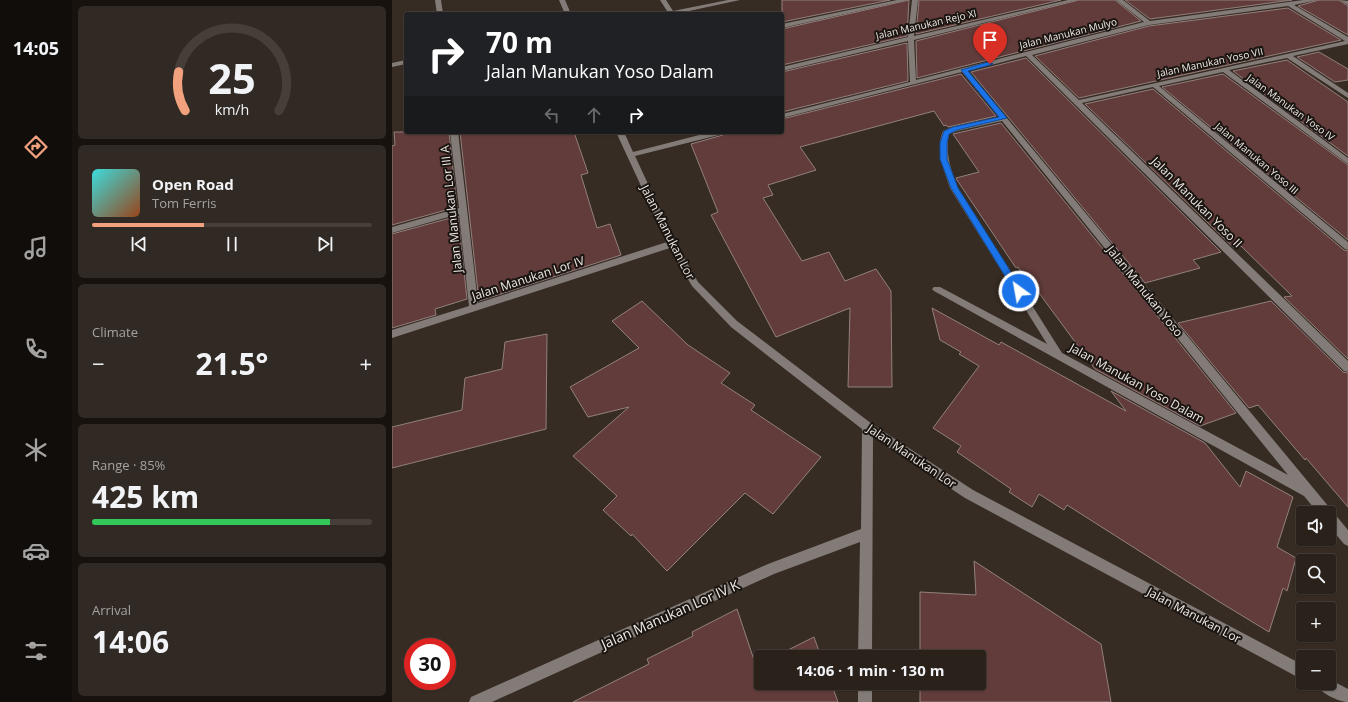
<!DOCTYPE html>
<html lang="en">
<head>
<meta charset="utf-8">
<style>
  :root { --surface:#29211a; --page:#312923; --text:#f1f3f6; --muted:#a5a3a2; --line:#453e39; --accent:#f1a17d }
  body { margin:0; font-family:"Open Sans",sans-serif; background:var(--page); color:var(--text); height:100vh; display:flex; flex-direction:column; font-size:15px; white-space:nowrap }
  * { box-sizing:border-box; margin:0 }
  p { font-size:13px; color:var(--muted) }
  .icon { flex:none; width:22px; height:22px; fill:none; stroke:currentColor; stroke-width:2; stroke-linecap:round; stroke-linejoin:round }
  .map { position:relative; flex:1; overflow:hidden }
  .details { display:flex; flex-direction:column; gap:6px; padding:6px; background:#17120e; width:320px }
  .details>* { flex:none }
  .top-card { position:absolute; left:12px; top:12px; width:380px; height:122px; border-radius:4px; box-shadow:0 1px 3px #0004,0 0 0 1px var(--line); background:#202124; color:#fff; overflow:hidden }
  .tools { position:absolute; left:904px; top:506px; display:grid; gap:8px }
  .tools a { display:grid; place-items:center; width:40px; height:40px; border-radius:4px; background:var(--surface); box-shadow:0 1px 3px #0004,0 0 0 1px var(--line); font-size:20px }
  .speed { position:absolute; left:12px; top:638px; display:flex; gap:8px; font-size:20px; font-weight:700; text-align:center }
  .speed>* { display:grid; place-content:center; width:52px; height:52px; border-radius:50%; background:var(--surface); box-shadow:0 1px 3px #0004,0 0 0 1px var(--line); line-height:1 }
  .speed .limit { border:6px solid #d22; background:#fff; color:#111 }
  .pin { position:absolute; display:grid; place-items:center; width:34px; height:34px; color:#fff; margin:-41px -17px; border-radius:50% 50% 50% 0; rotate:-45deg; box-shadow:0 0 4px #0007 }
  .pin .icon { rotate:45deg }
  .me { position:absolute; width:44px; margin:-22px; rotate:328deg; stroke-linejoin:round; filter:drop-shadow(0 0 3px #0008) }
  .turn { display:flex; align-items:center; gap:14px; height:84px; padding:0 16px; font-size:18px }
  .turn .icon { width:52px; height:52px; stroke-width:2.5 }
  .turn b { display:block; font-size:28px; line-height:34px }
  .lanes { display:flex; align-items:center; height:38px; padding:0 16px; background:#0003; justify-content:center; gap:20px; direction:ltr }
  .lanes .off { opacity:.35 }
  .big { font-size:30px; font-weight:700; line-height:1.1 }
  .details .card { flex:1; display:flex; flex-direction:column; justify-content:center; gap:6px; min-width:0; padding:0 14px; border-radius:6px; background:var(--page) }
  .details .dial { align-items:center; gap:0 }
  .dial svg { height:104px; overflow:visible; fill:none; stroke:var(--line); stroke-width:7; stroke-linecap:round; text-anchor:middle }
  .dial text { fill:var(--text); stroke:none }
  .song { display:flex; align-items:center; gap:12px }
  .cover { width:48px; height:48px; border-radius:6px; background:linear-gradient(135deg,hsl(180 70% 55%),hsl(20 70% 35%)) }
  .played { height:4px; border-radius:2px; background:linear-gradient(90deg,var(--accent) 40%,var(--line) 40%) }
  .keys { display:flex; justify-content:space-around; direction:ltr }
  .heat { display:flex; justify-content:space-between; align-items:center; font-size:22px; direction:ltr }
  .charge { height:6px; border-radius:3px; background:linear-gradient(90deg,#34c759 85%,var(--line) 0) }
  .trip { position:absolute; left:362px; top:650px; width:232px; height:40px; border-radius:4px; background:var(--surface); box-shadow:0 1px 3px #0004,0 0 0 1px var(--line); font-weight:700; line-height:40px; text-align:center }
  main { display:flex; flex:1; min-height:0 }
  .tabs { display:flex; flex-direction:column; width:72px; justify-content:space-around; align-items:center; background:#100d0a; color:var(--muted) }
  .tabs .icon { width:28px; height:28px }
  .tabs .selected { color:var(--accent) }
  .tabs b { font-size:18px; color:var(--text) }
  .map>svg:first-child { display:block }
</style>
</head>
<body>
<main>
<nav class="tabs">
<b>14:05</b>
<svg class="icon selected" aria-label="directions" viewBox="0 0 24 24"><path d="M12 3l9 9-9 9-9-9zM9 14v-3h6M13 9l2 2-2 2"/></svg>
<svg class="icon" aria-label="music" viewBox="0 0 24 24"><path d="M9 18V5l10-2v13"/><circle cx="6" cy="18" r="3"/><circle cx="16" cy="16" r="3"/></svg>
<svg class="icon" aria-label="phone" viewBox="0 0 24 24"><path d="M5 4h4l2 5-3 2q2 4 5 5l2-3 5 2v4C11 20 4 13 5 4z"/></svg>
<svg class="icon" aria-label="climate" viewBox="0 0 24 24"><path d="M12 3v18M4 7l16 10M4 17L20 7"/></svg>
<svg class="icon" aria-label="car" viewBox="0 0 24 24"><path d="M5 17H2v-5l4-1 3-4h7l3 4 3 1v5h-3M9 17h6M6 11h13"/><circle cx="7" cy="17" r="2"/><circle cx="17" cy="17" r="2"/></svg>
<svg class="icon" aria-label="filters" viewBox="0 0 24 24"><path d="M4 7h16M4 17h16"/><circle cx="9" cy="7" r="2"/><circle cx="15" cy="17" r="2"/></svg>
</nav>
<section class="details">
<div class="card dial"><svg viewBox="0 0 100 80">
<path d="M14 69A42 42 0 1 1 86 69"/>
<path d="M14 69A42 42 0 0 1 9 39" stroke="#f1a17d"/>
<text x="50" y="56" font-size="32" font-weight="700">25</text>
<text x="50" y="72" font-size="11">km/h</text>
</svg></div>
<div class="card">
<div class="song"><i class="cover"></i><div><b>Open Road</b><p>Tom Ferris</p></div></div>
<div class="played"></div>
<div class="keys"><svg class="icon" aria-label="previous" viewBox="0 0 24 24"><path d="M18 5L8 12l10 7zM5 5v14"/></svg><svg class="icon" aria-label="pause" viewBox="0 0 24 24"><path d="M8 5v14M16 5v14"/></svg><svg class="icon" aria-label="next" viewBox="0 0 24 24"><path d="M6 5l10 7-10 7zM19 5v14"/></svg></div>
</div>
<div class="card"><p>Climate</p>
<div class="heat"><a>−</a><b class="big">21.5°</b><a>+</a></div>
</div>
<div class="card"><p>Range · 85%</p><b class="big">425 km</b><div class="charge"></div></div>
<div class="card"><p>Arrival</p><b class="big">14:06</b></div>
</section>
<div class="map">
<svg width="956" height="702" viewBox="0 0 956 702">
  <rect width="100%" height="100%" fill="#372c23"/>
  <g fill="#623c3a" stroke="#92807e">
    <polygon points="390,0 498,0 390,22"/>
    <polygon points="517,0 515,36 390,65 390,29"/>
    <polygon points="527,0 669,0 524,34"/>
    <polygon points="687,0 723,0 749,21 525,78 524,41"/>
    <polygon points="733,0 900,0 758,19"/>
    <polygon points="927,0 947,0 956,6 956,35 906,6"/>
    <polygon points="896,8 949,40 687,98 643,56 757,26"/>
    <polygon points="515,43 516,81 390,112 390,72"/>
    <polygon points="927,52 956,69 956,80 943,82 905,57"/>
    <polygon points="634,58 829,252 801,260 808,268 753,283 579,72"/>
    <polygon points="895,60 956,102 956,156 841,71"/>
    <polygon points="569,74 604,116 556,127 554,125 552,126 542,111 408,147 424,170 376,185 381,195 371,198 410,261 437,252 453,281 484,269 499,291 500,387 456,387 458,308 384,337 319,215 326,212 299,144 331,135 333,132 390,132 390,119"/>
    <polygon points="831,74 956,165 956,240 770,87"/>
    <polygon points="761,89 952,250 956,251 956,359 892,297 900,296 849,246 842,248 693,104"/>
    <polygon points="609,123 844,413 808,426 703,369 647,293 644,294 626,267 624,268 565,180 564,178 587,172 561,134"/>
    <polygon points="2,132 57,132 65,207 0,225 0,146 3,145"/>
    <polygon points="68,132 182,132 196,173 189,175 205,228 218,224 229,255 87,301"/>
    <polygon points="66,216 75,299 43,309 44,315 0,328 0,234"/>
    <polygon points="250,301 296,345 338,373 329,383 363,405 359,410 429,457 381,514 353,493 275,571 240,534 239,536 211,510 225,496 181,456 237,407 196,417 178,387 247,348 220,321"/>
    <polygon points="879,301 951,372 956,373 956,507 914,458 913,460 866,405 857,408 786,323"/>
    <polygon points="540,308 607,345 609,342 734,411 719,391 813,443 848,487 854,471 901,497 885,547 904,558 895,591 891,588 877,632 826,601 675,505 672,510 647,494 640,507 617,492 619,489 565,452 569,446 541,428 587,366 567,354 569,352 548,340"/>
    <polygon points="155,334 154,429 0,468 0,427 70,410 73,378 110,369 113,342"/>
    <polygon points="582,561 709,644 719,702 528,702 528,683 587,683 587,657 528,657 528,592 584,595"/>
    <polygon points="345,609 364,666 369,663 369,683 439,683 446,702 181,702 257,664 255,659 301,636 300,632"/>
    <polygon points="422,637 429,657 382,657"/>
  </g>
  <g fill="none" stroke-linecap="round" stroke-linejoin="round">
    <g fill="#827b77" fill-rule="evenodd">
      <polygon points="43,0 49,0 51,14 45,14"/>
      <polygon points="167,0 173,0 179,14 173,14"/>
      <polygon points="268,0 274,0 281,11 336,0 348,0 283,14 277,14"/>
      <polygon points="505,0 516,0 390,28 390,24"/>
      <path d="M 520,0 L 526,0 L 522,36 L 676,0 L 686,0 L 522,40 L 524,80 L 752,22 L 724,0 L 731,0 L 758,21 L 911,0 L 926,0 L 902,5 L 956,37 L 956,44 L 901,56 L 956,93 L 956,98 L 895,58 L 837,70 L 956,158 L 956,164 L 831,72 L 767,86 L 956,242 L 956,250 L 953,249 L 761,87 L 690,103 L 956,361 L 956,372 L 952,371 L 634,56 L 576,71 L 956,530 L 956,546 L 952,544 L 937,526 L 937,513 L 926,513 L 912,496 L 542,291 L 540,289 L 542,287 L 548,287 L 655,344 L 558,188 C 552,170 543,150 551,131 L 560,127 L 607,117 L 570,72 L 390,118 L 390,114 L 518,82 L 516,41 L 390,71 L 390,67 L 516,37 ZM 896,6 L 953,41 L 687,100 L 640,55 L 757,25 ZM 610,121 L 896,475 L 670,353 L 566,188 C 559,170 553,154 557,134 L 565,131 Z"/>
      <polygon points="948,0 956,1 956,5"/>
      <polygon points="14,60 14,64 0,67 0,63"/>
      <polygon points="58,132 66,132 86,303 275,242 224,132 232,132 241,152 319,132 332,132 331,134 243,156 284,244 306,282 345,321 480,424 581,490 911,665 911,680 573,498 481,437 480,657 466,657 468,542 382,574 100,702 77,702 79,697 376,564 469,529 470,429 339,327 300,286 278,248 0,338 0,330 77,306 67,214 0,233 0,227 67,208"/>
      <path d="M 937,679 L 956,689 L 956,702 C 946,702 927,692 923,683 L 937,683 Z"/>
      <rect x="466" y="683" width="14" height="19"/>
    </g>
  </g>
  <polygon fill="#1a73e8" stroke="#114b97" points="596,62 601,64 576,71 615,118 565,130 557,134 555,143 555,159 566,188 631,291 627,294 624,294 559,188 548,159 548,143 552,131 561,127 607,117 569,70"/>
  <g text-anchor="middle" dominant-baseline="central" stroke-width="4" stroke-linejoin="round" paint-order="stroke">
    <g font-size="10" fill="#f0e9e3" stroke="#1a1511">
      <text transform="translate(534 24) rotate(-13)">Jalan Manukan Rejo XI</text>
      <text transform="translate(676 33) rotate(-14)">Jalan Manukan Mulyo</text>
      <text transform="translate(818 62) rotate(-12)">Jalan Manukan Yoso VII</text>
      <text transform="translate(899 107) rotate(36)">Jalan Manukan Yoso IV</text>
      <text transform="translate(865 158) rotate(40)">Jalan Manukan Yoso III</text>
    </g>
    <g font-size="12" fill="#f0e9e3" stroke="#1a1511">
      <text transform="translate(805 202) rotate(45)">Jalan Manukan Yoso II</text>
      <text transform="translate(59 209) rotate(-96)">Jalan Manukan Lor III A</text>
      <text transform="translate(276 232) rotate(63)">Jalan Manukan Lor</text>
      <text transform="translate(136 278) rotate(-18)">Jalan Manukan Lor IV</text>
      <text transform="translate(753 291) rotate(51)">Jalan Manukan Yoso</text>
      <text transform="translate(745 383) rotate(29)">Jalan Manukan Yoso Dalam</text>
      <text transform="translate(520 456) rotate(34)">Jalan Manukan Lor</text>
      <text transform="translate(802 615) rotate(28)">Jalan Manukan Lor</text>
    </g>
    <g font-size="14" fill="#f0e9e3" stroke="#1a1511">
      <text transform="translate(278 614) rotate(-24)">Jalan Manukan Lor IV K</text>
    </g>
  </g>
</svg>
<div class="tools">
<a><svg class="icon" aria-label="sound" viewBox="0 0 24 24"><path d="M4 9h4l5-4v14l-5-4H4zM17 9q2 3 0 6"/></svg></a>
<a><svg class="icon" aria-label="search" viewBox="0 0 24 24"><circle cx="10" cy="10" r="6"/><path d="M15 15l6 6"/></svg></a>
<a>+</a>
<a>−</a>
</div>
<div class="speed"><div class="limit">30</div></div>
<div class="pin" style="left:598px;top:64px;background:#d93025"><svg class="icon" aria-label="arrive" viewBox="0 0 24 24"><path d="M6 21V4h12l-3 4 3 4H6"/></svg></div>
<svg class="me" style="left:627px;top:291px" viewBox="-20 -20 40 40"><circle r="17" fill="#1a73e8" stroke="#fff" stroke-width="3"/><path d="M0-11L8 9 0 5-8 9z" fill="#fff"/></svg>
<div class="trip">14:06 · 1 min · 130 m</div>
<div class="top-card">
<div class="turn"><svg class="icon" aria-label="right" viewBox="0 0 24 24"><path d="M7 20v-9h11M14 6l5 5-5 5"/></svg><div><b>70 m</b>Jalan Manukan Yoso Dalam</div></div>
<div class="lanes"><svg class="icon off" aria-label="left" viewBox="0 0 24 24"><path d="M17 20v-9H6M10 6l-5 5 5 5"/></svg><svg class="icon off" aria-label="ahead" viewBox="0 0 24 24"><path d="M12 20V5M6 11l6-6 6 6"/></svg><svg class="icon" aria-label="right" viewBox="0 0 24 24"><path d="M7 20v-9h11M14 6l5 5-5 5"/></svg></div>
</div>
</div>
</main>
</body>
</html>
